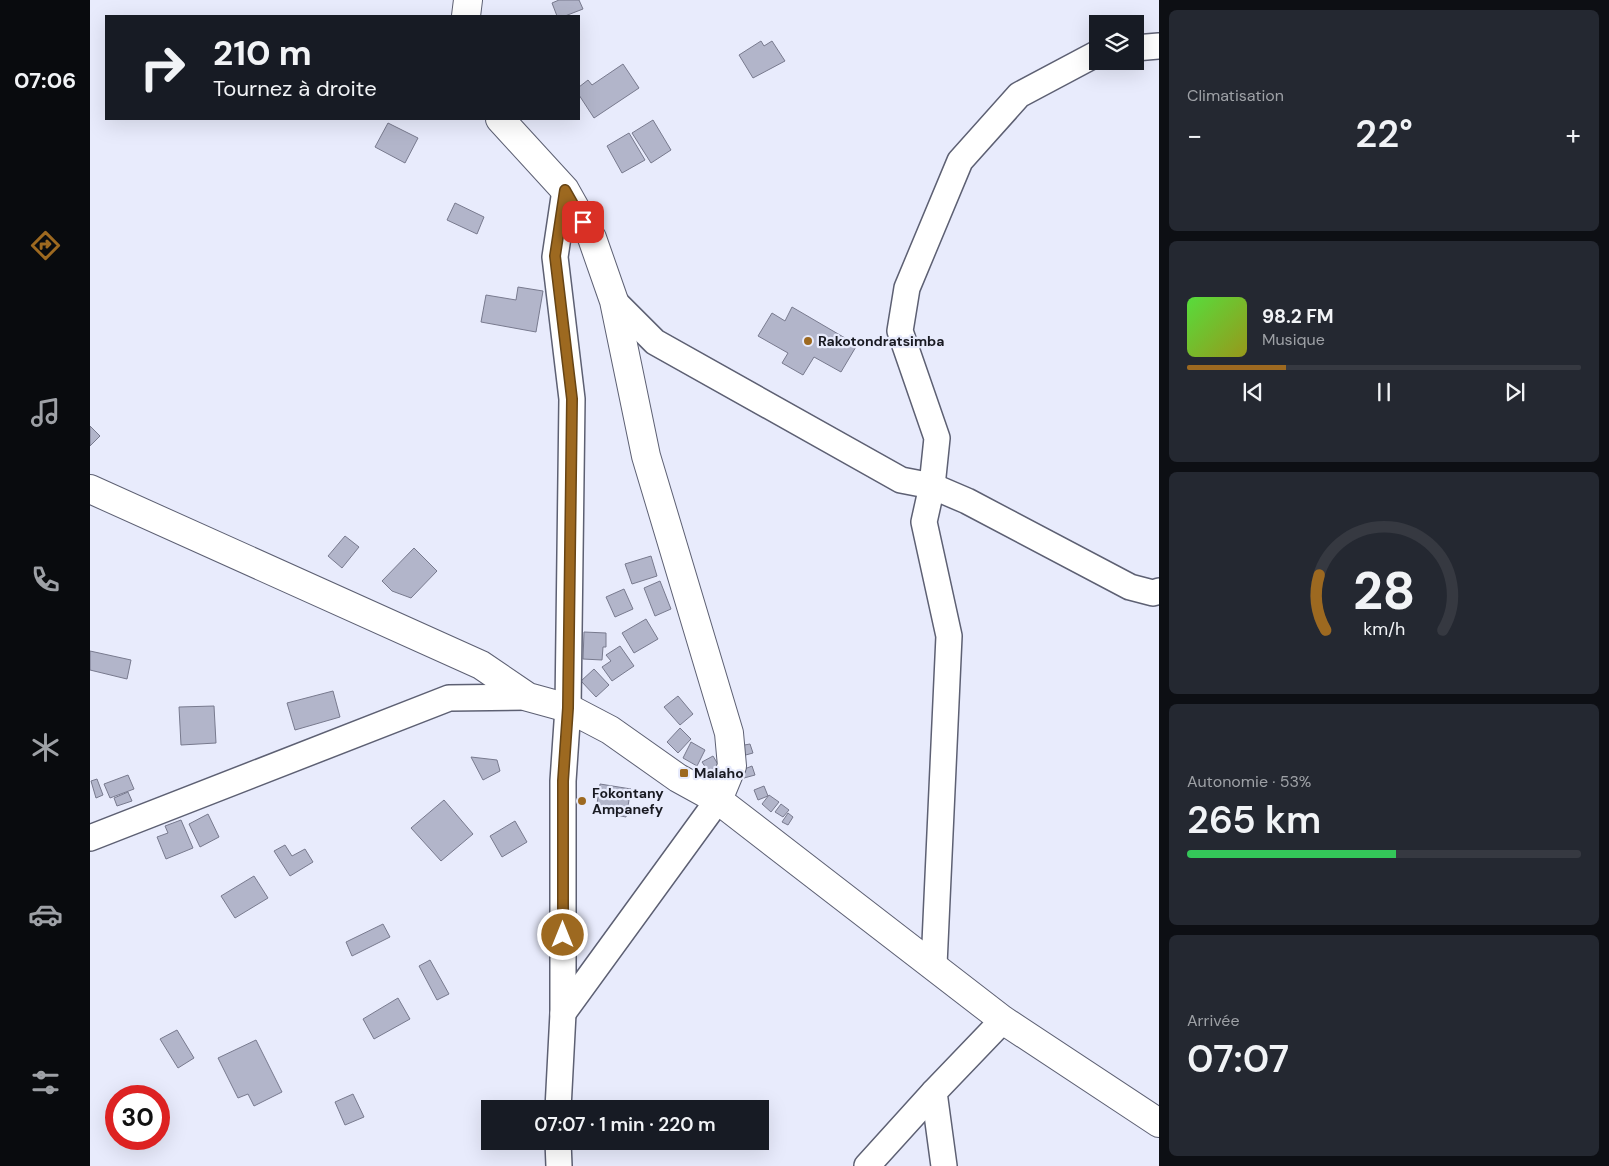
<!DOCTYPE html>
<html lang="fr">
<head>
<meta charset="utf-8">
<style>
  :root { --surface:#171b24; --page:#242831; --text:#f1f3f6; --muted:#9ea1a6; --line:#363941; --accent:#9d6920 }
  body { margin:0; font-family:"DM Sans",sans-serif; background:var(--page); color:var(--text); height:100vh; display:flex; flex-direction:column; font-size:19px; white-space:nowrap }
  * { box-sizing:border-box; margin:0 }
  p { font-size:16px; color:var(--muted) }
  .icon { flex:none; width:28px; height:28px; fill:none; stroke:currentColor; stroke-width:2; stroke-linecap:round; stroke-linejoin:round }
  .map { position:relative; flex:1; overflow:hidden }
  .side { display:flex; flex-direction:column; gap:10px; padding:10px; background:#0d0f14; width:450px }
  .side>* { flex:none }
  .guide { position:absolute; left:15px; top:15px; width:475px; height:105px; border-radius:0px; box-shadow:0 5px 20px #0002; background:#171b24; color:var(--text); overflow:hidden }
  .controls { position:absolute; left:999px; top:15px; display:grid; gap:10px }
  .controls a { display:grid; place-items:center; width:55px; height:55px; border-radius:0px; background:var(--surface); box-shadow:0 5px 20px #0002; font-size:25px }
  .speed { position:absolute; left:15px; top:1085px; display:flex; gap:10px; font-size:25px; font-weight:700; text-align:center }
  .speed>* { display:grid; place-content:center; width:65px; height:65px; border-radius:50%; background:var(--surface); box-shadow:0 5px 20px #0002; line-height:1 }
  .speed .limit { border:8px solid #d22; background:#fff; color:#111 }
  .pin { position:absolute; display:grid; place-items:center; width:42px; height:42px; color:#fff; margin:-21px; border-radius:10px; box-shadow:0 2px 8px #0006 }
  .me { position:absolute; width:55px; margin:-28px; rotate:0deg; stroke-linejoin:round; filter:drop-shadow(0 0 4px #0008) }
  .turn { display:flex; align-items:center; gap:18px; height:105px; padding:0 25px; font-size:22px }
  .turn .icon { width:65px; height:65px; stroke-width:2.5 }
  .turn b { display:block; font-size:35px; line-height:42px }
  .big { font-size:38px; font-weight:600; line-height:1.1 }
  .side .widget { flex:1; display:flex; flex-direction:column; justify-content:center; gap:8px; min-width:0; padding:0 18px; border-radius:8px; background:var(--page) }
  .side .dial { align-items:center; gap:0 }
  .dial svg { height:130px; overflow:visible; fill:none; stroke:var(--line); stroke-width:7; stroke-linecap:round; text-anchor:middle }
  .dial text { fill:var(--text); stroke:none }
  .song { display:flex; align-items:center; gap:15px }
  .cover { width:60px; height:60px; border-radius:8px; background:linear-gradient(135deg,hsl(110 70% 55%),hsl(60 70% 35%)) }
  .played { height:5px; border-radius:2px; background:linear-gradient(90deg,var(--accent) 25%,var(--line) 25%) }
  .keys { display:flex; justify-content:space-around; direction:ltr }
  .heat { display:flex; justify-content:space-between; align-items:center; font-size:28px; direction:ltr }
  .charge { height:8px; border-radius:4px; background:linear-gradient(90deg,#34c759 53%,var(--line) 0) }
  .trip { position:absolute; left:391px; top:1100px; width:288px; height:50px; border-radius:0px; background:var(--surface); box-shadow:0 5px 20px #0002; font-weight:600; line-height:50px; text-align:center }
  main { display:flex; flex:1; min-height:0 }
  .tab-bar { display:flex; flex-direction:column; width:90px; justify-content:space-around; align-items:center; background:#090b0e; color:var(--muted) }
  .tab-bar .icon { width:35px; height:35px }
  .tab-bar .current { color:var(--accent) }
  .tab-bar b { font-size:22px; color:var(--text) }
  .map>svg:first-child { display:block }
</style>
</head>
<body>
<main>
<nav class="tab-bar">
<b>07:06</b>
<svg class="icon current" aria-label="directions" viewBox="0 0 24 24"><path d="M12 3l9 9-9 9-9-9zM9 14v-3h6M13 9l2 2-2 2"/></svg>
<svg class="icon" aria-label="music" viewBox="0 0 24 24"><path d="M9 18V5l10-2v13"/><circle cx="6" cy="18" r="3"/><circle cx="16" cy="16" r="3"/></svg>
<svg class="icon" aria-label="phone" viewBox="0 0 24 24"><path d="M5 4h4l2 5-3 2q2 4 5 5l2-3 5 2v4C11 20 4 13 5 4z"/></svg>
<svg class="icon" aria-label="climate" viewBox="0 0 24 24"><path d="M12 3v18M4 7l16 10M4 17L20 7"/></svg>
<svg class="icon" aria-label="car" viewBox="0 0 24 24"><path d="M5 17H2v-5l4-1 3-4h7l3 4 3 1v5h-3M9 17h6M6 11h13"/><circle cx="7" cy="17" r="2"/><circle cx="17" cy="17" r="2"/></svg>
<svg class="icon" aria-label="filters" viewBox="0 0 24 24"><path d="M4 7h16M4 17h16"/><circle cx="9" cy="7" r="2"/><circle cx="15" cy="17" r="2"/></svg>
</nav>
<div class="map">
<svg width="1069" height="1166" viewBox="0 0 1069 1166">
  <rect width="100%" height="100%" fill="#e8ebfc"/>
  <g fill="#b2b5ca" stroke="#787a8e">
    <polygon points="469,0 489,0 493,9 475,16 467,16 462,3"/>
    <polygon points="671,41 674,46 682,41 695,61 663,78 649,55"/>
    <polygon points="533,64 549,88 504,118 489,95 489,87 498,80 502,85"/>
    <polygon points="563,120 581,150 561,163 542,133"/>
    <polygon points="298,123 328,138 315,163 285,147"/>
    <polygon points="539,133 555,160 532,173 517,146"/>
    <polygon points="365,203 394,217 387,234 357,220"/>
    <polygon points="428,287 453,291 446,332 391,322 396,295 426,300"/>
    <polygon points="702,307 767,345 751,372 724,357 713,375 692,363 698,353 668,336 682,313 695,321"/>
    <polygon points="0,426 10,436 0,446"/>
    <polygon points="255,536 269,547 252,568 238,556"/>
    <polygon points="324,548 347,571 321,598 302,591 292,581"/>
    <polygon points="561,556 567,576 542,584 535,564"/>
    <polygon points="570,581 581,609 565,616 554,588"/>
    <polygon points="534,589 543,609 525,617 516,597"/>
    <polygon points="556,619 568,639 544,653 532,633"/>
    <polygon points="494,632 516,633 516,647 513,647 512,660 493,659"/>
    <polygon points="530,646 544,666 522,681 512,667 521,661 516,655"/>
    <polygon points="0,651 41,660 37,679 0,670"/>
    <polygon points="504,669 519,685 506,697 491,681"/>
    <polygon points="243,691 250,717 205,730 197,703"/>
    <polygon points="588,696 603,714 590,725 574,707"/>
    <polygon points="124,706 126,743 91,745 89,707"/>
    <polygon points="590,728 601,739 588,753 577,742"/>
    <polygon points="601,742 615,750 607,766 593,758"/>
    <polygon points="660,744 663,753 652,756 649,746"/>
    <polygon points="623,756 632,771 622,777 612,762"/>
    <polygon points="381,757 407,760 410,771 393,780"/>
    <polygon points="662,766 665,775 654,778 652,770"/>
    <polygon points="38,775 44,789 20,798 14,784"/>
    <polygon points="7,779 13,795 6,798 1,781"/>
    <polygon points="510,784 541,789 536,817 506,811"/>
    <polygon points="674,786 678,796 668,800 664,790"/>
    <polygon points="38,792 42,801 27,806 24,798"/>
    <polygon points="679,795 689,802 681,812 672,804"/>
    <polygon points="354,800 383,834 351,861 321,828"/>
    <polygon points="691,804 699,810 693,817 685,812"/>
    <polygon points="698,813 703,817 698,825 692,822"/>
    <polygon points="118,814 129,837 110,847 99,824"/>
    <polygon points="91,820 103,848 76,859 67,837 78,833 75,826"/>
    <polygon points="425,821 437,842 412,857 400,836"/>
    <polygon points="195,845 202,856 215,849 223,862 200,876 184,851"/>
    <polygon points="164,876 178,898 145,918 131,896"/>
    <polygon points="293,924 300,937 262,956 256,942"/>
    <polygon points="340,960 359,994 347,1000 329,966"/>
    <polygon points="308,998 320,1019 284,1039 273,1019"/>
    <polygon points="87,1030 104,1058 88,1068 70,1039"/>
    <polygon points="166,1040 192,1092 164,1106 158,1094 148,1098 128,1058"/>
    <polygon points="263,1094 274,1117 255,1125 245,1102"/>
  </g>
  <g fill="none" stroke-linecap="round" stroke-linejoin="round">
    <defs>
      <g id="street">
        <polyline points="1045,48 1069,46"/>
        <polyline points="524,301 565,342 811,480 842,486 877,501 1040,587 1063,593 1069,591"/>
        <polyline points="0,838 359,698 438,697"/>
        <polyline points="844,965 859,636 834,522 842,486 847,438 810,331 817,288 870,161 929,95 1008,53"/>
        <polyline points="473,1013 628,800"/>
        <polyline points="468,1109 473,1013 473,781 478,708 482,399 465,257 475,190"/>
        <polyline points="468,1141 469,1166"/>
        <polyline points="777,1166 844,1092"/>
        <polyline points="854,1166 844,1092 913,1020"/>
      </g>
      <g id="secondary">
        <polyline points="376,16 378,0"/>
        <polyline points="410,119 475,190 502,238 524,301 556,456 639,733 642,766 628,800"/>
        <polyline points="0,489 391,665 438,697 478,708 520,730 588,778 628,800 913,1020 1069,1123"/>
      </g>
    </defs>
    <use href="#street" stroke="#5d6073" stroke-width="28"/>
    <use href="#secondary" stroke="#5d6073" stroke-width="30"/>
    <use href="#street" stroke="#fff" stroke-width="25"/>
    <use href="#secondary" stroke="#fff" stroke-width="28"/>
  </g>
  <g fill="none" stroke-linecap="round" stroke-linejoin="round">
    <defs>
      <polyline id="route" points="473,935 473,781 478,708 482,399 465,256 475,190 493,222"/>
    </defs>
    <use href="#route" stroke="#664415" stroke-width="12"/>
    <use href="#route" stroke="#9d6920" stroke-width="9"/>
  </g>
  <g fill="#9d6920" stroke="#e8ebfc" stroke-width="2">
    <circle cx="718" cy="341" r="5"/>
    <rect x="589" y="768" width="10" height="10" rx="2.5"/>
    <circle cx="492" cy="801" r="5"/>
  </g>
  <g text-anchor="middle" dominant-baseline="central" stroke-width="4.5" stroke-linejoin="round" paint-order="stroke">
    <g font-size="14" font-weight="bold" fill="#191a22" stroke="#e8ebfc" text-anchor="start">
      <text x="728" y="341">Rakotondratsimba</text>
      <text x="604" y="773">Malaho</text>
      <text x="502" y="793">Fokontany<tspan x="502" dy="16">Ampanefy</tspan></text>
    </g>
  </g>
</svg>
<div class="controls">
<a><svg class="icon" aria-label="layers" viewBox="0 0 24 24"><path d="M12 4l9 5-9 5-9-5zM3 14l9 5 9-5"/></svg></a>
</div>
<div class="speed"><div class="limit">30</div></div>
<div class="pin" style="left:493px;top:222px;background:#d93025"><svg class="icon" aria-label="arrive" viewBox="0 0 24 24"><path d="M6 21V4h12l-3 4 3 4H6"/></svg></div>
<svg class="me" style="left:473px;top:935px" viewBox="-20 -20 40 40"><circle r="17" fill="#9d6920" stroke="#fff" stroke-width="3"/><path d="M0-11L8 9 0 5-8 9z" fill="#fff"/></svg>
<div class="trip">07:07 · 1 min · 220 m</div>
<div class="guide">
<div class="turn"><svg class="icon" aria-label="right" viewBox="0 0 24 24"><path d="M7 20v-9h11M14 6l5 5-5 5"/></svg><div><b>210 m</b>Tournez à droite</div></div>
</div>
</div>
<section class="side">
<div class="widget"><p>Climatisation</p>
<div class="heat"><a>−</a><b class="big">22°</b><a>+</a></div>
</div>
<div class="widget">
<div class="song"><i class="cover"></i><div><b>98.2 FM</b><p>Musique</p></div></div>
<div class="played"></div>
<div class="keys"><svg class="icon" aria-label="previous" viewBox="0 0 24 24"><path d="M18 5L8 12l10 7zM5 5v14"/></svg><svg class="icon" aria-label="pause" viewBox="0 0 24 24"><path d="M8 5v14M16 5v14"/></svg><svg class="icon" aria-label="next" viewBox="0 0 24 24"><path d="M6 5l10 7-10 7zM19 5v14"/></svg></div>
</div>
<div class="widget dial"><svg viewBox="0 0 100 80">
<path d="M14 69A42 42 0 1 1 86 69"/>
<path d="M14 69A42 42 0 0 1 10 35" stroke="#9d6920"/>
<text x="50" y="56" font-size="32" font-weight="700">28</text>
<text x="50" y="72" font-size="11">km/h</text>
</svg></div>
<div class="widget"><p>Autonomie · 53%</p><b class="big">265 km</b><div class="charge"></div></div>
<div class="widget"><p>Arrivée</p><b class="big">07:07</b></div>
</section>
</main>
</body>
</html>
